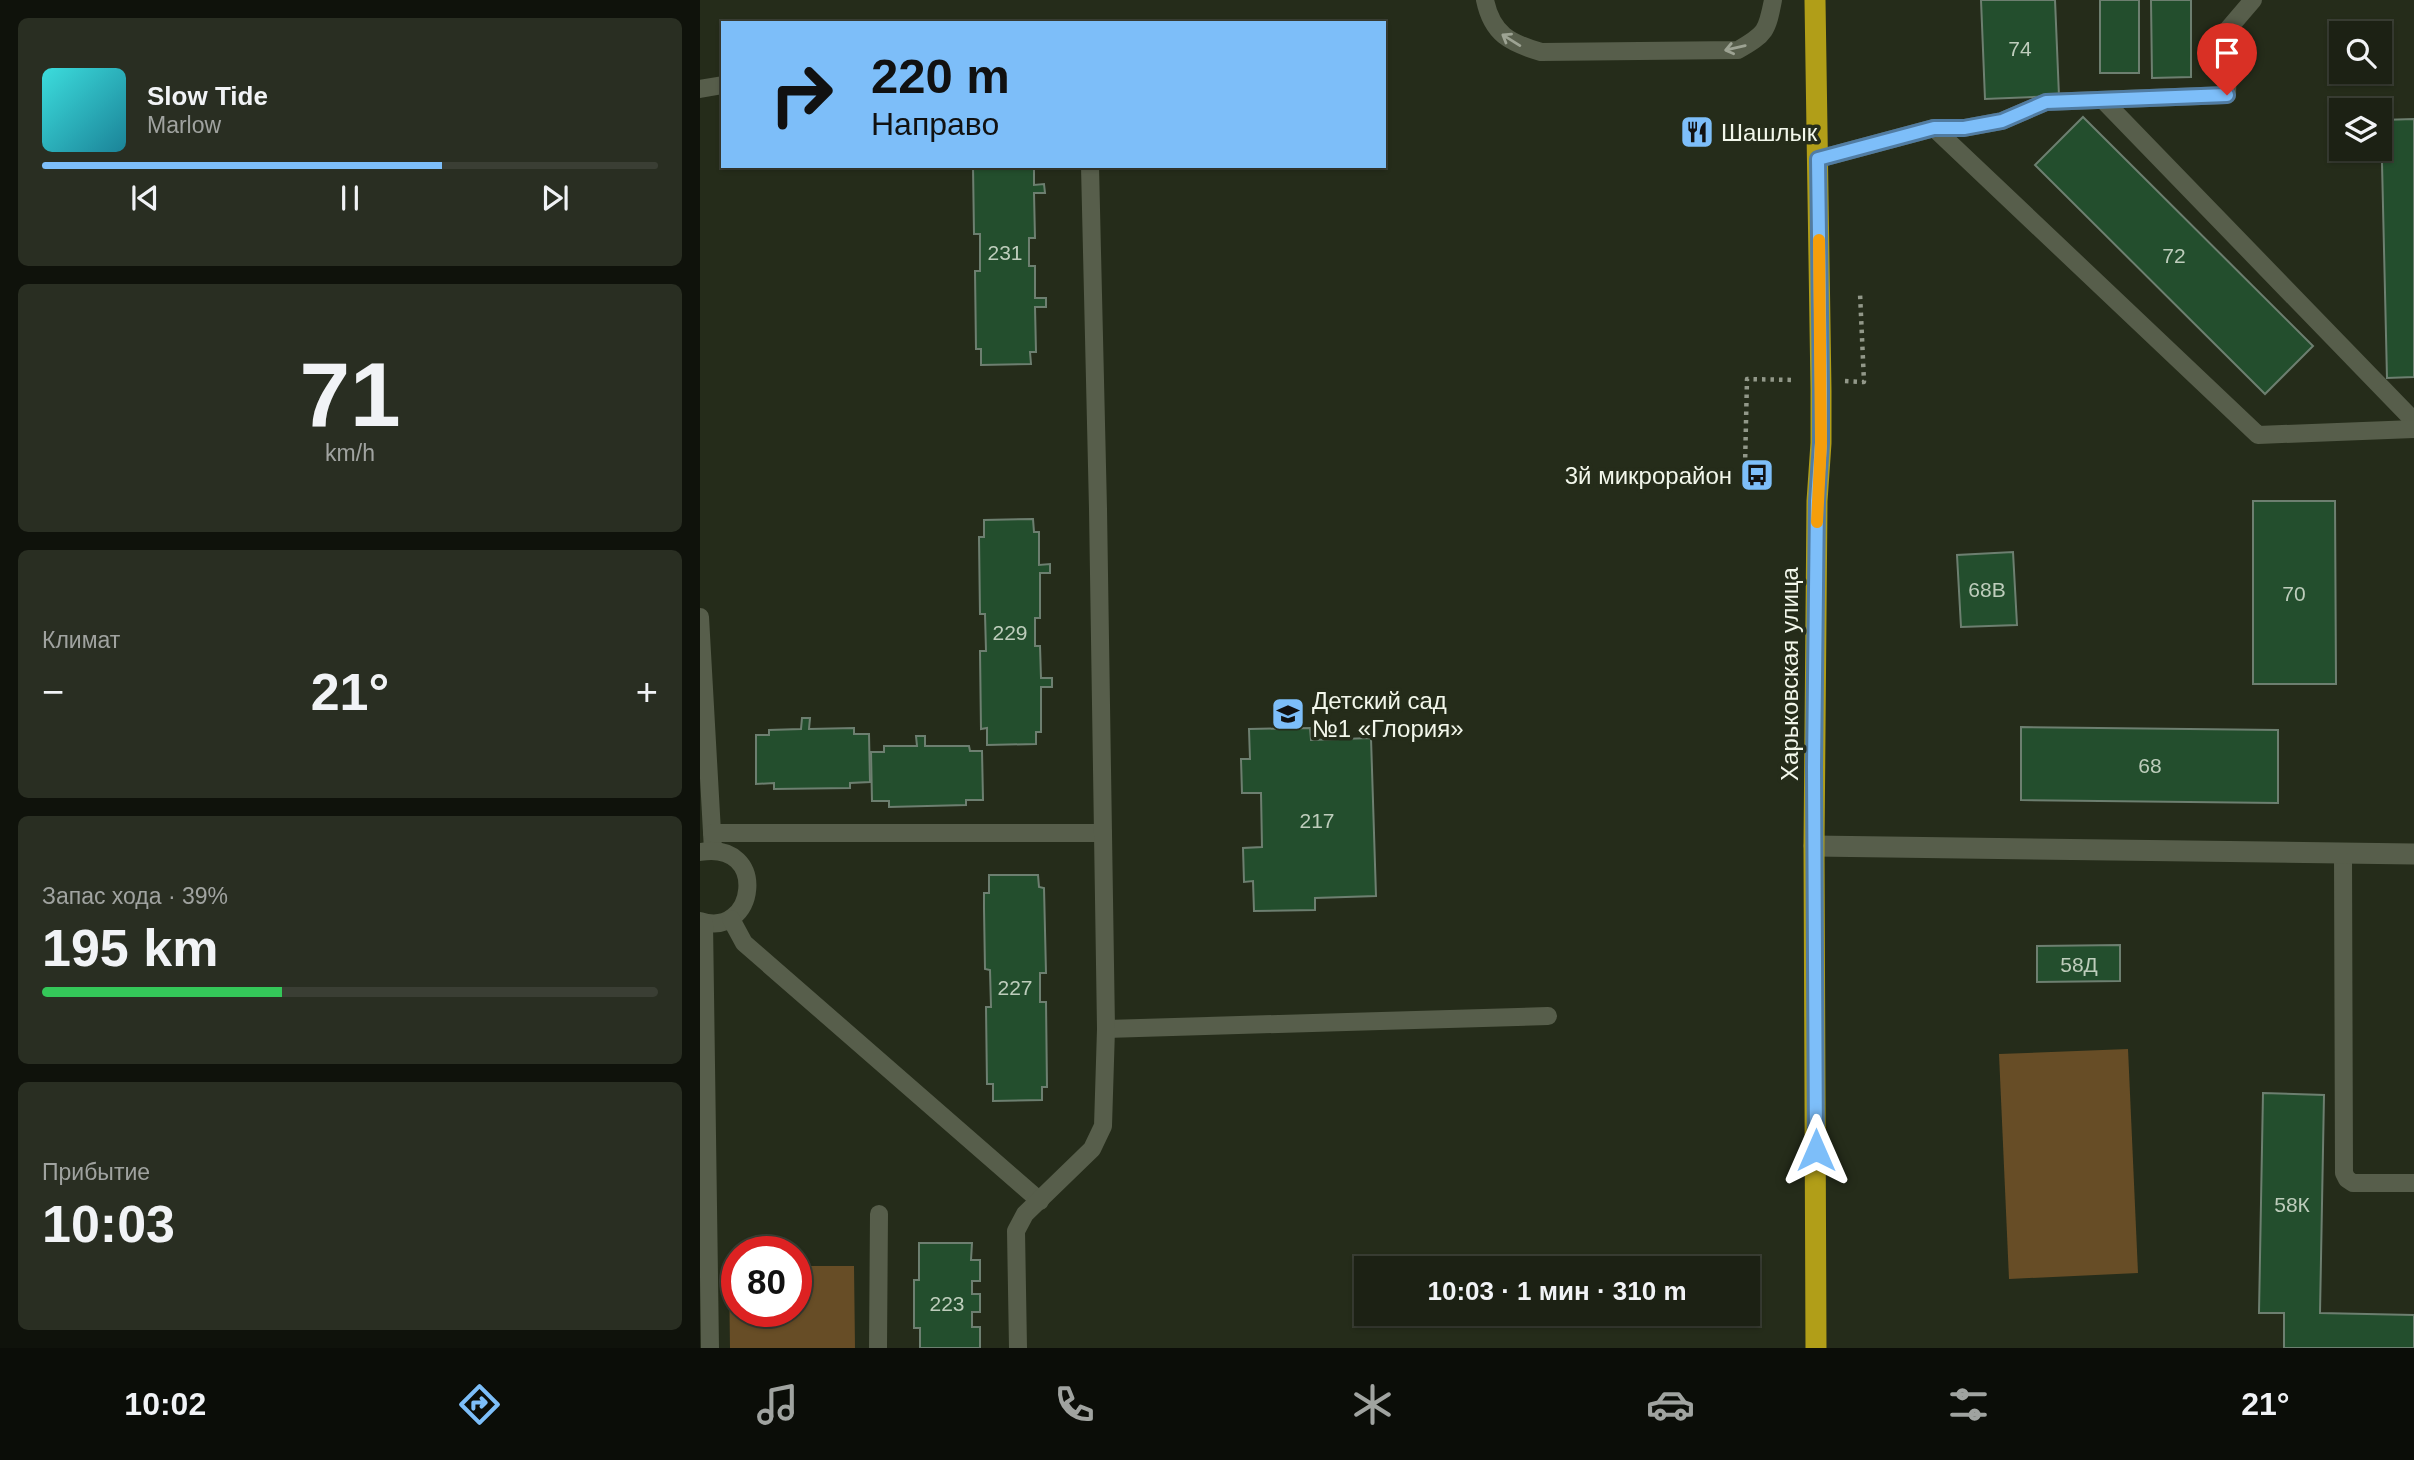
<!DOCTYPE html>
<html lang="ru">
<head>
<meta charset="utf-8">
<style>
  :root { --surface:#1c2114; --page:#292e22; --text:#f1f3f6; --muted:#a0a3a0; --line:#3a3e34; --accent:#7dbef9 }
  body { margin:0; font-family:Arial,sans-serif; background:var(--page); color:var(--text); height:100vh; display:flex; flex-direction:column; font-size:26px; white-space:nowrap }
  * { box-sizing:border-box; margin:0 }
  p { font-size:23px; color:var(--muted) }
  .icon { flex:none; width:38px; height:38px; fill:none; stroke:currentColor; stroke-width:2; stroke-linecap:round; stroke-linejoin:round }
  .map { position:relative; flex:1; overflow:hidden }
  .drawer { display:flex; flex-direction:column; gap:18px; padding:18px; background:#0f120b; width:700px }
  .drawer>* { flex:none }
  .hud { position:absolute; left:21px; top:21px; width:665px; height:147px; border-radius:0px; box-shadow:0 2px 5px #0004,0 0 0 2px var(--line); background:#7dbef9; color:#111; overflow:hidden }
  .tools { position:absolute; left:1629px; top:21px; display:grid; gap:14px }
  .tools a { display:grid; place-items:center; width:63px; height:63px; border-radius:0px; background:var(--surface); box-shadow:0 2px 5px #0004,0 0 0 2px var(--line); font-size:35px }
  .speed { position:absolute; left:21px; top:1236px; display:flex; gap:14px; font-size:35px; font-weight:700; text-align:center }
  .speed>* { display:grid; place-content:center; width:91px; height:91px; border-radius:50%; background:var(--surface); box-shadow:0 2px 5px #0004,0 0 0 2px var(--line); line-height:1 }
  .speed .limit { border:10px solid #d22; background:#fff; color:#111 }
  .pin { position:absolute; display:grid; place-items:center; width:60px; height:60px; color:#fff; margin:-72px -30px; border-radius:50% 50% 50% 0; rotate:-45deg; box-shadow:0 0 7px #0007 }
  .pin .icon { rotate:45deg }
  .me { position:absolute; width:77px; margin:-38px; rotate:0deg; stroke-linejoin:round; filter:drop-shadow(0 0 5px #0008) }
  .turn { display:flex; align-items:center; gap:24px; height:147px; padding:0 35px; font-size:32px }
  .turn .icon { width:91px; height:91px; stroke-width:2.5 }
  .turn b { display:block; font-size:49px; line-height:60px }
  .big { font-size:52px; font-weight:800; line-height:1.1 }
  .drawer .tile { flex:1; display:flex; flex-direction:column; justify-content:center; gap:10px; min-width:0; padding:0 24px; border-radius:10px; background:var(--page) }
  .drawer .dial { align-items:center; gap:0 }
  .dial b { font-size:91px; line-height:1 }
  .song { display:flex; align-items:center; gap:21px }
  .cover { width:84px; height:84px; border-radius:10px; background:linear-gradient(135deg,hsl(180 70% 55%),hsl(190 70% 35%)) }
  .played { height:7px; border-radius:4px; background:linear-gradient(90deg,var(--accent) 65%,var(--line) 65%) }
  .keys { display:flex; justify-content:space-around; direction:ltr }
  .heat { display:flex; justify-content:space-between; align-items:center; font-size:38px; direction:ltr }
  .charge { height:10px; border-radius:5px; background:linear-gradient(90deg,#34c759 39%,var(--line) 0) }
  .trip { position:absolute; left:654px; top:1256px; width:406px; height:70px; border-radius:0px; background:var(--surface); box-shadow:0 2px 5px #0004,0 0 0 2px var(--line); font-weight:800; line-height:70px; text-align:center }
  .tab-bar { display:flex; height:112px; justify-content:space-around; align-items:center; background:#0b0d08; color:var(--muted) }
  .tab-bar .icon { width:49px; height:49px }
  .tab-bar .selected { color:var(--accent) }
  .tab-bar b { font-size:32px; color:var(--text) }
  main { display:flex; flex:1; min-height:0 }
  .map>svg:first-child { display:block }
</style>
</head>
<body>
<main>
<section class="drawer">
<div class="tile">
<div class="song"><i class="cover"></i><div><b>Slow Tide</b><p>Marlow</p></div></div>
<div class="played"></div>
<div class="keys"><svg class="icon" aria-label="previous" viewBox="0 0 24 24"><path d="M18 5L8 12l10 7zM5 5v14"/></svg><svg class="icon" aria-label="pause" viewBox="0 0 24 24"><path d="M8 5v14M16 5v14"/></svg><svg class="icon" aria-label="next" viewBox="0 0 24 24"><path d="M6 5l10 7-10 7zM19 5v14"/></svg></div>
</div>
<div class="tile dial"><b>71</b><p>km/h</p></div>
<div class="tile"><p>Климат</p>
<div class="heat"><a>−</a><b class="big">21°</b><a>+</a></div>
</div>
<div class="tile"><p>Запас хода · 39%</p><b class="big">195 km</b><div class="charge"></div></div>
<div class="tile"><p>Прибытие</p><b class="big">10:03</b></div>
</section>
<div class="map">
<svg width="1714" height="1348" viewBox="0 0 1714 1348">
  <rect width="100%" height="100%" fill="#252c1a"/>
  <g fill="#674d26">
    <polygon points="1428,1049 1438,1273 1309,1279 1299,1054"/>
    <polygon points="96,1266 154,1266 155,1348 30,1348 29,1267 37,1267 37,1311 96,1311"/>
  </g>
  <g fill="#234e2d" stroke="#6d7f70" stroke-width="2">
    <polygon points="1281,0 1355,0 1359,96 1285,99"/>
    <rect x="1400" y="0" width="39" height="73"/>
    <polygon points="1451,0 1491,0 1491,77 1452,78"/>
    <polygon points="1383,117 1613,346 1565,394 1335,165"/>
    <polygon points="1714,119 1714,377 1687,378 1681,120"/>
    <polygon points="273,166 334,166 334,185 344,184 345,193 334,193 335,238 329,238 329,266 335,266 335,298 346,298 346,307 335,307 336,352 330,352 331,364 281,365 281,349 276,349 275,271 280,271 280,234 274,234"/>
    <polygon points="1553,501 1635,501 1636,684 1553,684"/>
    <polygon points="333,519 334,532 339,532 339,565 350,564 350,573 340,573 340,618 335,618 335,646 340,646 341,678 352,678 352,687 341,687 341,732 336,732 336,744 287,745 287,728 281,729 280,651 286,651 285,614 280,614 279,537 284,537 284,520"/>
    <polygon points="1313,552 1317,625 1261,627 1257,555"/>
    <polygon points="102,718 110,718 109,729 154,728 154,734 169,734 170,782 150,783 150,788 74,789 74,783 56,784 56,735 69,735 69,730 101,729"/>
    <polygon points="1321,727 1578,730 1578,803 1321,800"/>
    <polygon points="610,728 611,740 671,738 676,896 615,898 615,910 554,911 553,881 544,882 543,848 562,847 561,793 542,793 541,759 550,759 549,729"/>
    <polygon points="216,736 225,736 225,746 269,746 270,751 282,751 283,800 266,800 266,805 189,807 189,801 172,801 171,752 184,752 184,746 217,746"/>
    <polygon points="289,875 338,875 339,887 344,888 346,973 340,973 340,1002 346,1002 347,1087 342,1087 342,1100 293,1101 293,1084 287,1084 286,1007 291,1007 290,970 285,969 284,908 284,893 289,893"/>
    <polygon points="1420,945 1420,981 1337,982 1337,946"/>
    <polygon points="1563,1093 1624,1095 1620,1313 1714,1315 1714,1348 1584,1348 1584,1313 1559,1313"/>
    <polygon points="219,1243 272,1243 271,1260 280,1260 280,1281 272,1281 272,1294 280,1294 280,1312 272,1312 272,1327 280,1327 280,1348 220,1348 220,1328 214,1328 214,1280 219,1280"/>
  </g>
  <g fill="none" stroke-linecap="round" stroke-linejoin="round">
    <g stroke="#929889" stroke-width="4.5" stroke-dasharray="3.5 5" stroke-linecap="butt">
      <polyline points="1145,381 1164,382 1160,293"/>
      <polyline points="1045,466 1047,379 1095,380"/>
    </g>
    <g stroke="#575e4b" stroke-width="18">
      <path d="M 785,0 C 792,34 810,43 841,52 L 1038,50 C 1066,34 1067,31 1073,0"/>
      <polyline points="0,89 23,85"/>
      <polyline points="1403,100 1714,421"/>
      <polyline points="1234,128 1558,435 1714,429"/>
      <polyline points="1118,159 1234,128 1264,128 1302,121 1346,102 1527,95 1529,28 1553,0"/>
      <polyline points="0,617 13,850"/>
      <polyline points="12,833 403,833"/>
      <path d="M 0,852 C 70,840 56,940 0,921"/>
      <polyline points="1643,854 1644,1173 1647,1179 1653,1183 1714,1183"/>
      <polyline points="31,919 44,943 340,1201"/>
      <polyline points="4,923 10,1348"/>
      <polyline points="406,1029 848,1016"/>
      <polyline points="178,1348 179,1214"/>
      <polyline points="318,1348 316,1231 325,1214 392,1149 403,1126 406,1029 398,509 390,166"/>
    </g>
    <polyline stroke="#575e4b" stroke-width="21" points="1114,846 1714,854"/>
    <polyline stroke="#b19e18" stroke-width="21" points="1115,0 1121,390 1121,443 1117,501 1114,846 1116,1348"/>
  </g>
  <defs><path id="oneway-shaft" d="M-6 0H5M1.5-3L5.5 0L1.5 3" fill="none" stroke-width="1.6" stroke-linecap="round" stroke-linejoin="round" transform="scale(1.75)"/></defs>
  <g stroke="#9da393">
    <use href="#oneway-shaft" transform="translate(811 40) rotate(-148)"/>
    <use href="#oneway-shaft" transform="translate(1035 48) rotate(167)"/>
  </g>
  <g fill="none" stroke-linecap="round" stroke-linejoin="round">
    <defs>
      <polyline id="route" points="1116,1150 1114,767 1117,501 1121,443 1121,390 1118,159 1234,128 1264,128 1302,121 1346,102 1527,95"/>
    </defs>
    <use href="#route" stroke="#517ca2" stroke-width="18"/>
    <use href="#route" stroke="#7dbef9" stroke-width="12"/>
    <polyline stroke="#f59e0b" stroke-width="12" points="1117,522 1121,443 1119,240"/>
  </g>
  <defs>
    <symbol id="restaurant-square" viewBox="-11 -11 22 22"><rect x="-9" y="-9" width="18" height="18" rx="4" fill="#7dbef9" stroke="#252c1a"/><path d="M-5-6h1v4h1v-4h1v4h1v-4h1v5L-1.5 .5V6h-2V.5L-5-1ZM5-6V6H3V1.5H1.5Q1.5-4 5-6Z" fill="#111"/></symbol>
    <symbol id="bus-square" viewBox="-11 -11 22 22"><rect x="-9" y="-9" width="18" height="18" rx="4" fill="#7dbef9" stroke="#252c1a"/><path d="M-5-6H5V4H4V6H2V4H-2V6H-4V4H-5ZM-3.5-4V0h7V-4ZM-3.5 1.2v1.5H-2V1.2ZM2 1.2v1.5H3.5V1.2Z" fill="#111"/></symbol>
    <symbol id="school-square" viewBox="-11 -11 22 22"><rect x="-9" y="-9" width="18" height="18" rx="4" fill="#7dbef9" stroke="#252c1a"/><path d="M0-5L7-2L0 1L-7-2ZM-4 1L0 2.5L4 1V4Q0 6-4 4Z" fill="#111"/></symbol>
  </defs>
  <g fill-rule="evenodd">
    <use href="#restaurant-square" x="978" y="113" width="38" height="38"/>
    <use href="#bus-square" x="1038" y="456" width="38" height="38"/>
    <use href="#school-square" x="569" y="695" width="38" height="38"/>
  </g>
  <g text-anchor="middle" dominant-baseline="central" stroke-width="7" stroke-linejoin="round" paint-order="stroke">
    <g font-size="21" fill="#becdbc">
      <text x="1320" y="48">74</text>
      <text x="305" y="252">231</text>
      <text x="1474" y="255">72</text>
      <text x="1287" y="589">68В</text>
      <text x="1594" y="593">70</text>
      <text x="310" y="632">229</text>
      <text x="1450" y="765">68</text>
      <text x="617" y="820">217</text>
      <text x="1379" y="964">58Д</text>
      <text x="315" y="987">227</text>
      <text x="1592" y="1204">58К</text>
      <text x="247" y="1303">223</text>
    </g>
    <g font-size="24" fill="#f2f7eb" stroke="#252c1a" text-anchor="start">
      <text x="1021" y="132">Шашлык</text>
      <text x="1032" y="475" text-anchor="end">3й микрорайон</text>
      <text x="612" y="700">Детский сад<tspan x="612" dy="28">№1 «Глория»</tspan></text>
    </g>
    <g font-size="24" fill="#f2f7eb" stroke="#252c1a">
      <text transform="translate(1089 674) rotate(-90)">Харьковская улица</text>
    </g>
  </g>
</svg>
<div class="tools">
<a><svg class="icon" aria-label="search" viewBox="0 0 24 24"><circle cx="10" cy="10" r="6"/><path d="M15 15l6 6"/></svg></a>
<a><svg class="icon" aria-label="layers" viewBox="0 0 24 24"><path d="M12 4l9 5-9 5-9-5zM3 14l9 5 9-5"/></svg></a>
</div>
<div class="speed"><div class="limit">80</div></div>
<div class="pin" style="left:1527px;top:95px;background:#d93025"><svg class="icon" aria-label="arrive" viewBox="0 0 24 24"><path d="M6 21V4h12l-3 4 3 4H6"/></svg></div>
<svg class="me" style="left:1116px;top:1150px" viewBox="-20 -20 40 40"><path d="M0-17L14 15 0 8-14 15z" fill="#7dbef9" stroke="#fff" stroke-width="4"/></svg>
<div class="trip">10:03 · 1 мин · 310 m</div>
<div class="hud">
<div class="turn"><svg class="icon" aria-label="right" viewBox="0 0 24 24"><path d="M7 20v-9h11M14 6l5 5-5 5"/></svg><div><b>220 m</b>Направо</div></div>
</div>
</div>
</main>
<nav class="tab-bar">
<b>10:02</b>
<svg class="icon selected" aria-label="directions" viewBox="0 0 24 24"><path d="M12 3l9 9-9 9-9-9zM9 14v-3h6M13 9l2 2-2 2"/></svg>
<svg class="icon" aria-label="music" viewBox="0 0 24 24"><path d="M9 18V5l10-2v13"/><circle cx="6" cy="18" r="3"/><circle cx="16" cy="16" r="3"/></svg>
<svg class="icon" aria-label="phone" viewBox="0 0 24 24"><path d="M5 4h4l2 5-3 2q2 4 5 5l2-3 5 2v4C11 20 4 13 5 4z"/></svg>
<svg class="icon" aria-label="climate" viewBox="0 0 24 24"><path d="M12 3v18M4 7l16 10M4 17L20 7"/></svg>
<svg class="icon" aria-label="car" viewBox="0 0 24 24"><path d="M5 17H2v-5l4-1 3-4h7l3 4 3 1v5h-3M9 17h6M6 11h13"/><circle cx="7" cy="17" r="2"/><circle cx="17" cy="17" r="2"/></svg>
<svg class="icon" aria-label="filters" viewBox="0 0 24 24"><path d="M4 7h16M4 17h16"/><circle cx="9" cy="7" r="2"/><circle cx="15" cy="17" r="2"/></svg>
<b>21°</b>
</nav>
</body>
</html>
